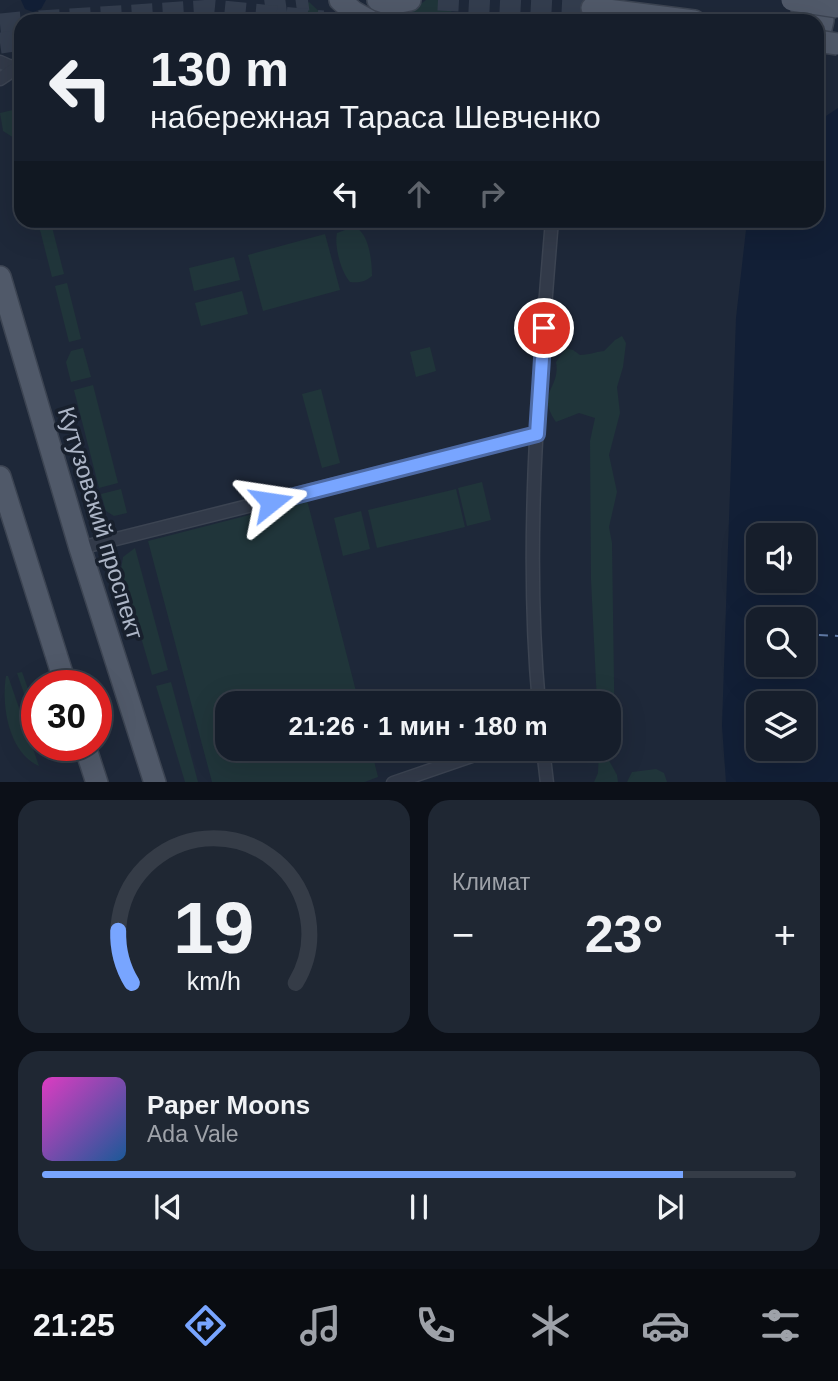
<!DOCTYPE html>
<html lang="ru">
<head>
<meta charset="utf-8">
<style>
  :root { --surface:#161e2b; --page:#1f2733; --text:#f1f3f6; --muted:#9ea2a9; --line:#353c47; --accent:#78a5ff }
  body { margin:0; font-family:Helvetica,sans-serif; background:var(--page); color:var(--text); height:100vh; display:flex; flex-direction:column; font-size:26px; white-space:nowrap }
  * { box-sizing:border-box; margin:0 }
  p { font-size:23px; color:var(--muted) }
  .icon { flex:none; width:38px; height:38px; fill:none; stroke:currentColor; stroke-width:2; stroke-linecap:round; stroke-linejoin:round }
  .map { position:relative; height:782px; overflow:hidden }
  .side { display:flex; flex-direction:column; gap:18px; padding:18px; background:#0c1018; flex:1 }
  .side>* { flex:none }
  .banner { position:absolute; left:14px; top:14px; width:810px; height:214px; border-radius:21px; box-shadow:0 7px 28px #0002,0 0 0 2px var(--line); background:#161e2b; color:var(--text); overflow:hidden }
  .tools { position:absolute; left:746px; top:523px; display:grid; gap:14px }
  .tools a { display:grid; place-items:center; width:70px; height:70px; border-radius:14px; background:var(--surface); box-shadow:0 7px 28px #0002,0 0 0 2px var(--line); font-size:35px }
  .speed { position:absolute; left:21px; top:670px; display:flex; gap:14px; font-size:35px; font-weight:700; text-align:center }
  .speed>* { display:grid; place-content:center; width:91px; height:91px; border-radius:50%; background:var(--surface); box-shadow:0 7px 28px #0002,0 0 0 2px var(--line); line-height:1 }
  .speed .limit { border:10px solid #d22; background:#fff; color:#111 }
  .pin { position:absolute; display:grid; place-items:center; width:60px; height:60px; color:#fff; margin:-30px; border:4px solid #fff; border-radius:50%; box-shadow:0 2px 7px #0007 }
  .me { position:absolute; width:77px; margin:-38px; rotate:75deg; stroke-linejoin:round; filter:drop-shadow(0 0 5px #0008) }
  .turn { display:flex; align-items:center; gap:24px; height:147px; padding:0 21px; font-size:32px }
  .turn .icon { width:91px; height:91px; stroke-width:2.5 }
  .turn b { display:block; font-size:49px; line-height:60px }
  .lanes { display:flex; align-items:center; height:66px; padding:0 21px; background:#0003; justify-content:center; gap:35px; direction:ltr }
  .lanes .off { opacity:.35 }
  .big { font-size:52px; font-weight:700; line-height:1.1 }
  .side .widget { flex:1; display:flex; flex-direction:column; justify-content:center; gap:10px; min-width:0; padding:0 24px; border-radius:21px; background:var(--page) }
  .side .dial { align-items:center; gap:0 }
  .dial svg { height:182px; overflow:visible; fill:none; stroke:var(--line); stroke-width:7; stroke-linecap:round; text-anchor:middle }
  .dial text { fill:var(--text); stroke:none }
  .song { display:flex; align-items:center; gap:21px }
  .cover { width:84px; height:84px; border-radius:10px; background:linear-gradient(135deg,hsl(310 70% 55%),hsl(210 70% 35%)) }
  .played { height:7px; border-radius:4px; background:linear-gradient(90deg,var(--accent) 85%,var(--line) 85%) }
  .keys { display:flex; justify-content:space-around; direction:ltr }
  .heat { display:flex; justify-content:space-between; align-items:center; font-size:38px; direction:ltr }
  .side .tiles { flex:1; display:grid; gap:18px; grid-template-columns:1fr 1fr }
  .widget:last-child { grid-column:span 2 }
  .trip { position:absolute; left:215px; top:691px; width:406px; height:70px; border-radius:21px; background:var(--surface); box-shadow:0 7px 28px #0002,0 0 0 2px var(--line); font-weight:700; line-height:70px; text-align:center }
  .menu { display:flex; height:112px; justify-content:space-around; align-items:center; background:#090c11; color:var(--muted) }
  .menu .icon { width:49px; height:49px }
  .menu .on { color:var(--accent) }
  .menu b { font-size:32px; color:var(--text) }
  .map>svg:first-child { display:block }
</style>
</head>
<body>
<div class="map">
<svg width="838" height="783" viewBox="0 0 838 783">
  <rect width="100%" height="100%" fill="#1e2839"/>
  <g fill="#20353a">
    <polygon points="426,0 452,0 451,19 397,15 418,6"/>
    <polygon points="309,2 324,16 320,21 285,21 290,20"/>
    <polygon points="21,108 21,137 14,138 3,131 0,113"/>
    <polygon points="51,223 64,274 52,277 39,226"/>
    <path d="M 353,227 C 369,230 372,262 372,276 C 365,282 359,283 350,282 C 341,272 334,246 337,233 Z"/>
    <polygon points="325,234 340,290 263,311 248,255"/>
    <polygon points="234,257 240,280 194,291 189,268"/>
    <polygon points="67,283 81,339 69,342 55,286"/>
    <polygon points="242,291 248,314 201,326 195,303"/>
    <path d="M 622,336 L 626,343 L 623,367 L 617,387 L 620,413 L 609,455 L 617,492 L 609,527 L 612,543 L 615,751 L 607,757 L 617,775 L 618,782 L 594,782 L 598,773 L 599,749 L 609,749 L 609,704 L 597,703 L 591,580 L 590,441 L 595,418 L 579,413 L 556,422 C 535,392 561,389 556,362 L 566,348 L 573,350 L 580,355 C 588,355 595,352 604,351 L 615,340 Z"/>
    <polygon points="430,347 436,371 416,377 410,352"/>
    <polygon points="83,348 91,377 71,382 66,362 71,351"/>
    <polygon points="93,385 118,483 99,488 74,390"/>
    <polygon points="321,389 340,463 322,468 302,394"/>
    <polygon points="482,482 491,520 467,526 458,488"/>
    <polygon points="121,489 127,513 114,516 106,511 101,494"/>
    <polygon points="456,489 465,527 377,548 368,510"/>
    <polygon points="307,500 359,703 228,704 228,749 371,749 378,777 362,783 212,782 148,541"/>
    <polygon points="361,511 370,549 343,556 334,518"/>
    <polygon points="135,548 168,670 152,675 121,569 123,557"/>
    <polygon points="22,672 37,714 37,732 17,673"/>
    <path d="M 6,676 L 8,676 L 39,766 C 9,753 1,706 6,676 Z"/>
    <polygon points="171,682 198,782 185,782 156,686"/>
    <polygon points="656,769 664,773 667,782 627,782 632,772"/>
  </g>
  <g fill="#121f36" fill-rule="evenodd">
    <polygon points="21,0 46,0 41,9 33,12 25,9"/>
    <path d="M 838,108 L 838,782 L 726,782 L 722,726 L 727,577 L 736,318 L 747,221 L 817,220 L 817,122 ZM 758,536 L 803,536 L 803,581 L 758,581 ZM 758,620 L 803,620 L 803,665 L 758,665 ZM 758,704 L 803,704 L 803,749 L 758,749 Z"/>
  </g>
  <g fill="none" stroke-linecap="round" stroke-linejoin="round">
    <polyline stroke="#627ca8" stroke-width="2" stroke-dasharray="9 7" stroke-linecap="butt" points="803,634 838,636"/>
    <g stroke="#333d4e" stroke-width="21" stroke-dasharray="21 10" stroke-linecap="butt">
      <polyline points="438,0 592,8"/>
      <polyline points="265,6 308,0"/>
      <polyline points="39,21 213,10 323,21"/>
      <polyline points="0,24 21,22"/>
      <polyline points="0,43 21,40"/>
    </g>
    <defs>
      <g id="street">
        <polyline points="0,62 9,66 21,67"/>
        <polyline points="0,79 18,67"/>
        <polyline points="80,548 537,434"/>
        <path d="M 539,704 C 524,543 539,380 552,220"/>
        <polyline points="543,749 547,783"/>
        <polyline points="393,783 492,749"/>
      </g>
      <g id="primary">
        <polyline points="340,0 354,12 370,21"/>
        <polyline points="378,0 390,4 410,0"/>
        <polyline points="592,8 694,21"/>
        <polyline points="817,46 823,20 819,0"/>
        <polyline points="0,277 80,548 155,783"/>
        <polyline points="0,477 66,686"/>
        <polyline points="85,746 97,783"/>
      </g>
    </defs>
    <use href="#street" stroke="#3c4452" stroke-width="15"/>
    <use href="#primary" stroke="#3c4452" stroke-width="24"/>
    <use href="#street" stroke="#323a49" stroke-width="12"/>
    <use href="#primary" stroke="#505969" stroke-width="21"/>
    <defs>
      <g id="primary-bridge">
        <polyline points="792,0 838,7"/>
        <polyline points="817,41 838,44"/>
      </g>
    </defs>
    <use href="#primary-bridge" stroke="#3c4452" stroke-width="24" stroke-linecap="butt"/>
    <use href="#primary-bridge" stroke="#505969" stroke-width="21"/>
  </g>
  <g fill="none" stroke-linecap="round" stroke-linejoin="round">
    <defs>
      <polyline id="route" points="271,502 537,434 544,328"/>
    </defs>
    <use href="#route" stroke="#4e6ba6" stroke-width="18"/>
    <use href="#route" stroke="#78a5ff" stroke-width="12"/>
  </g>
  <g text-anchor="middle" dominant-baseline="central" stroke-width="7" stroke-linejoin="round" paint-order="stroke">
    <g font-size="24" fill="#acb5c6" stroke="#18202d">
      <text transform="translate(101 523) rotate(73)">Кутузовский проспект</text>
    </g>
  </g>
</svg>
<div class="tools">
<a><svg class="icon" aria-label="sound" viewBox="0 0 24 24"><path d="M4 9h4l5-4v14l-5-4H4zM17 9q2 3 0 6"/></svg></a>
<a><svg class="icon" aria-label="search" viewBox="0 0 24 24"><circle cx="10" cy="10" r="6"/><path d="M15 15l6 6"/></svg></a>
<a><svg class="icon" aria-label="layers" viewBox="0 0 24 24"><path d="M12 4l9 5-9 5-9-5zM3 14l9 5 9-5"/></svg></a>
</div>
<div class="speed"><div class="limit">30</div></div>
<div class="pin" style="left:544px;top:328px;background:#d93025"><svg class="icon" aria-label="arrive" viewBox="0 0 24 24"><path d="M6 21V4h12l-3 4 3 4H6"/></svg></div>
<svg class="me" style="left:271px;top:502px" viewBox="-20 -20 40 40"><path d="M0-17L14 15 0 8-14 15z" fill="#78a5ff" stroke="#fff" stroke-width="4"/></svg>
<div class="trip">21:26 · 1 мин · 180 m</div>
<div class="banner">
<div class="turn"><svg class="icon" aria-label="left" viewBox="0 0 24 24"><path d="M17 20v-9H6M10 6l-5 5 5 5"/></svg><div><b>130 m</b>набережная Тараса Шевченко</div></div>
<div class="lanes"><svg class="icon" aria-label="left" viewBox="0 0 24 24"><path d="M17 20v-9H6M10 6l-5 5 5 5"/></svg><svg class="icon off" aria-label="ahead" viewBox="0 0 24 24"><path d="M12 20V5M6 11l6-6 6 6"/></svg><svg class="icon off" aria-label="right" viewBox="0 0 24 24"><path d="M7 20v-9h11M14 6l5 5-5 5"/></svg></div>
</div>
</div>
<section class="side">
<div class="tiles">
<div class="widget dial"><svg viewBox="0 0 100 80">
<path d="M14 69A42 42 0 1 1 86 69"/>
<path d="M14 69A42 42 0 0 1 8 46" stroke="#78a5ff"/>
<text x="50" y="56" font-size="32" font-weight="700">19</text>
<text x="50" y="72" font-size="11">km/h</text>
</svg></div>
<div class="widget"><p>Климат</p>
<div class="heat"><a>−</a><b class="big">23°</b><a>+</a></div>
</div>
<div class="widget">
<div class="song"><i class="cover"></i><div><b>Paper Moons</b><p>Ada Vale</p></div></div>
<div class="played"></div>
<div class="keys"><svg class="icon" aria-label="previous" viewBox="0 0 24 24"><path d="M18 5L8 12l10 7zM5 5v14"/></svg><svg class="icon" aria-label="pause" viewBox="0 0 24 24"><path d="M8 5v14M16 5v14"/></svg><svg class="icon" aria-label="next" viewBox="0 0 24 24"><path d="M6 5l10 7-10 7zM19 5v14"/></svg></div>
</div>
</div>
</section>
<nav class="menu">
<b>21:25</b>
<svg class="icon on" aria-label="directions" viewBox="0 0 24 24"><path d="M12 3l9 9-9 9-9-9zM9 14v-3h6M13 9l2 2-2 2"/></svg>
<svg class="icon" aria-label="music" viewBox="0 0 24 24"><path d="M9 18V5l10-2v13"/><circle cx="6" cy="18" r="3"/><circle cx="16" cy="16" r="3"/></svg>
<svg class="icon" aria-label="phone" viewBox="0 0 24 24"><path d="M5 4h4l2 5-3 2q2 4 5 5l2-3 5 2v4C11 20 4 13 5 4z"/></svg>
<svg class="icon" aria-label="climate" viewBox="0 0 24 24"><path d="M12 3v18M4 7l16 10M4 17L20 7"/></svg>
<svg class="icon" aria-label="car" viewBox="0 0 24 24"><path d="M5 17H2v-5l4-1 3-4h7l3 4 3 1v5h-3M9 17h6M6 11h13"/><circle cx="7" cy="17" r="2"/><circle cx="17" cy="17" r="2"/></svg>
<svg class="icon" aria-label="filters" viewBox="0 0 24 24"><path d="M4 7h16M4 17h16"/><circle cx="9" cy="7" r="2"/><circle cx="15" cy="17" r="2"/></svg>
</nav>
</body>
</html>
